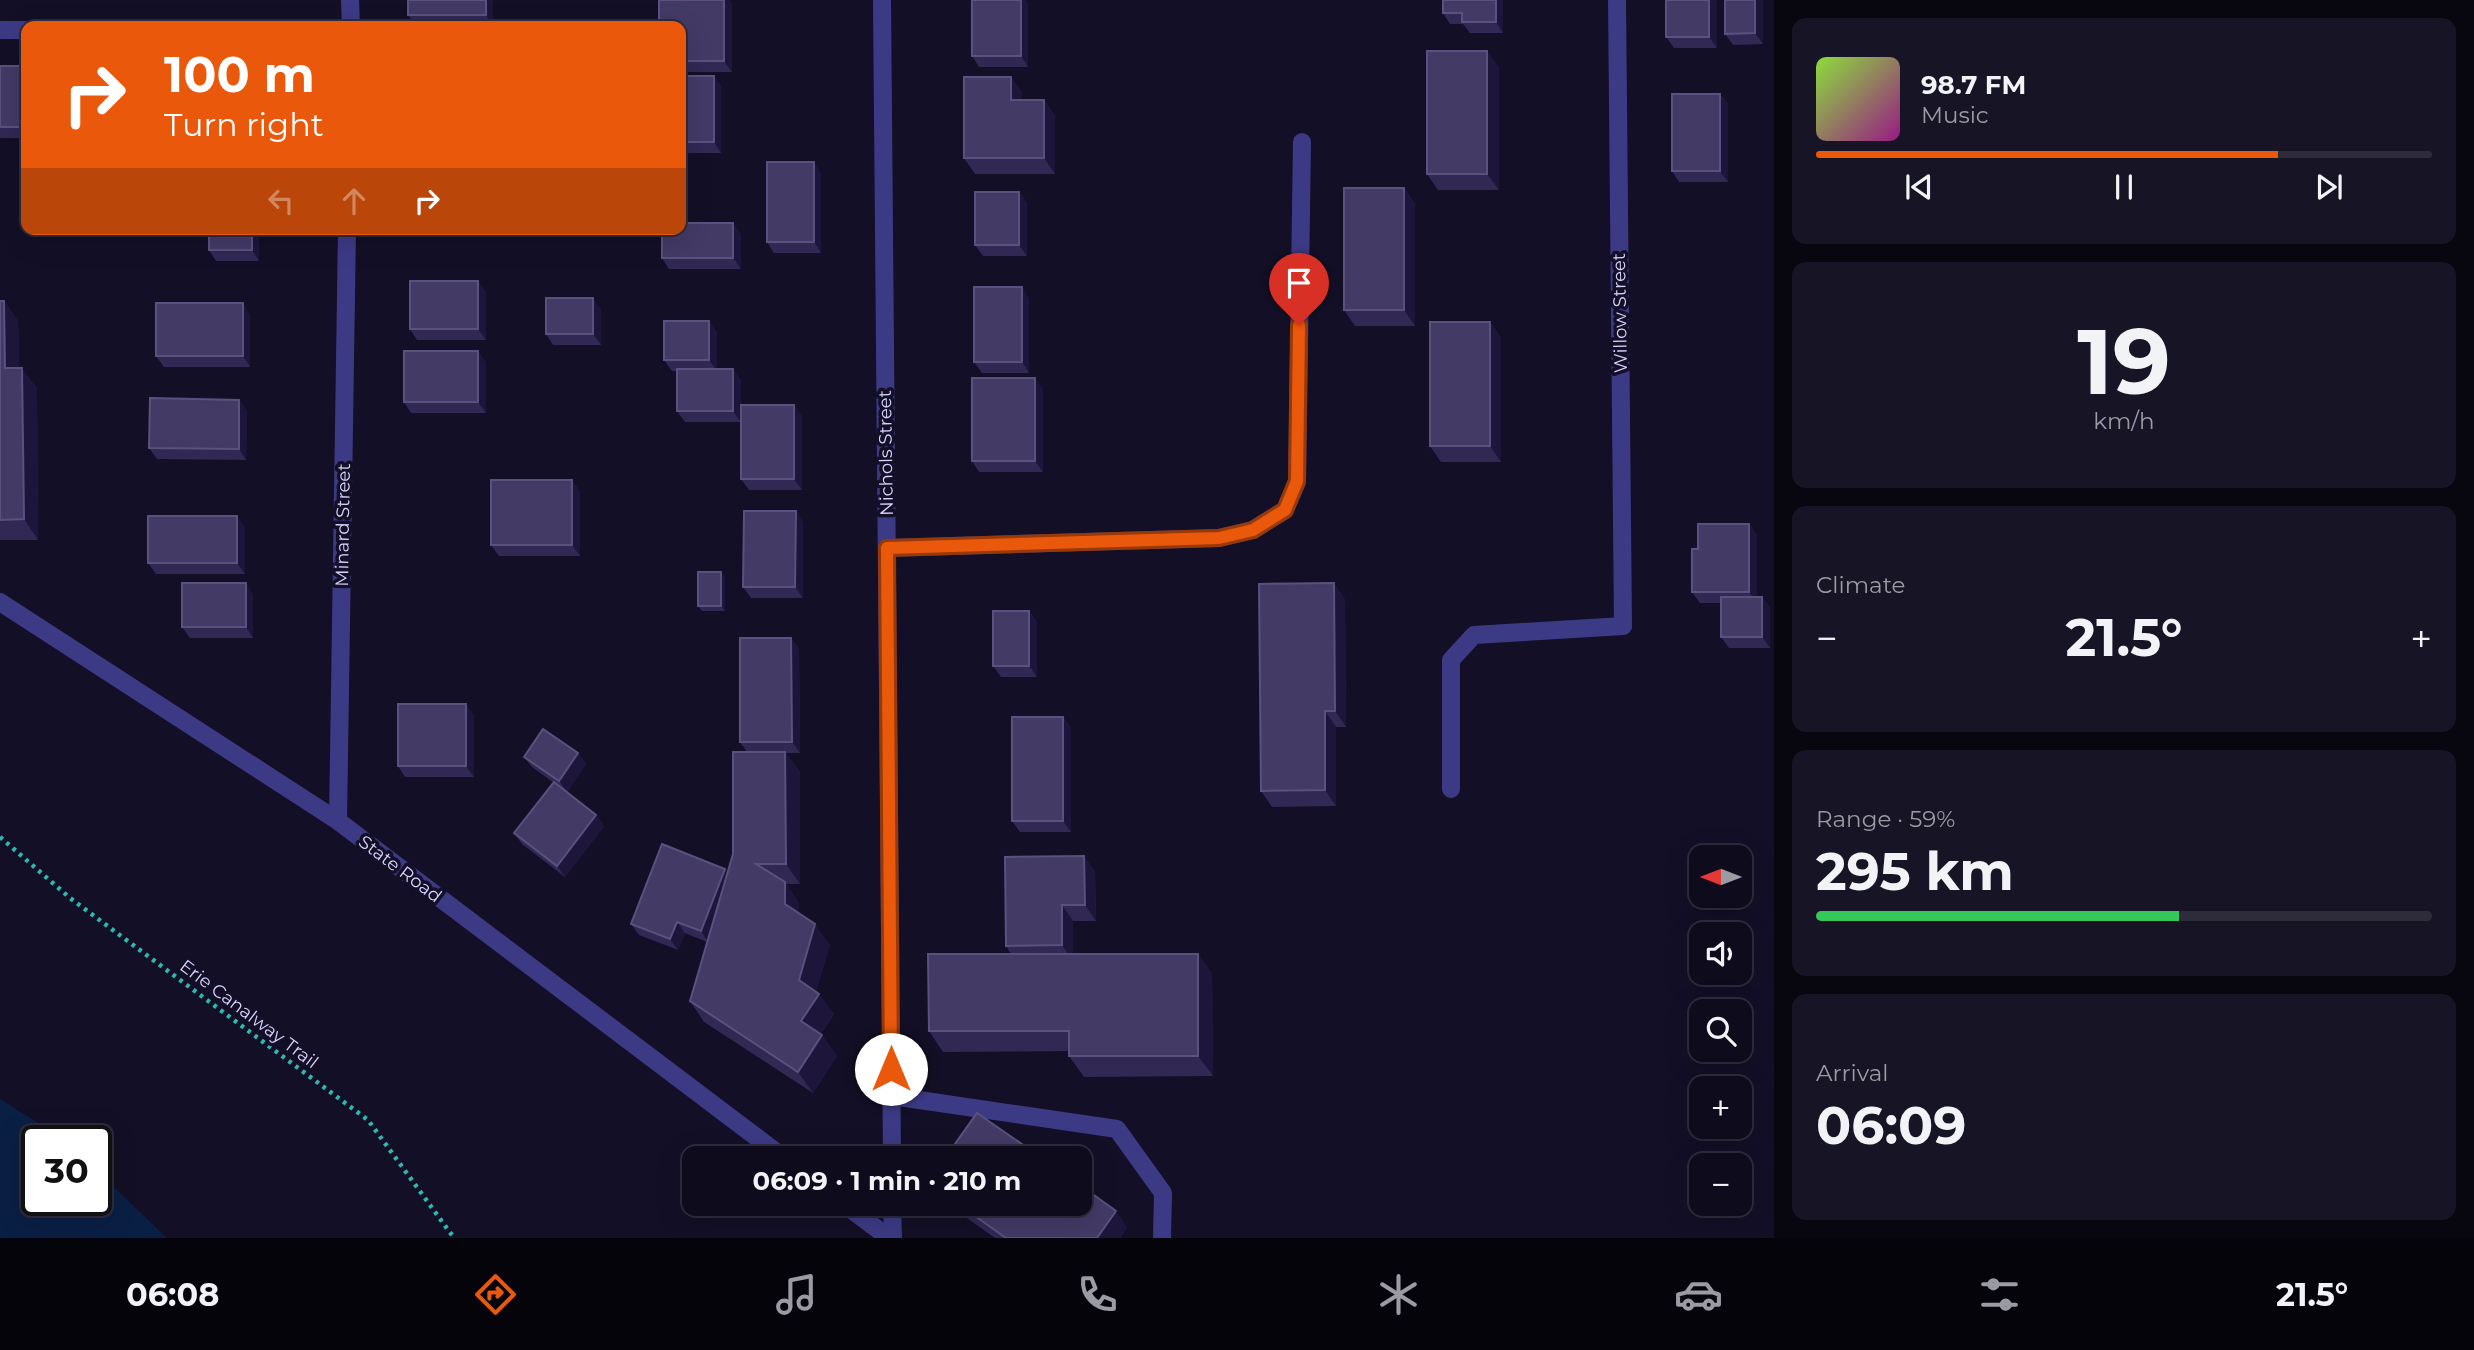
<!DOCTYPE html>
<html lang="en">
<head>
<meta charset="utf-8">
<style>
  :root { --surface:#0e0b1c; --page:#171425; --text:#f1f3f6; --muted:#9b9ba3; --line:#2e2b3b; --accent:#ea580c }
  body { margin:0; font-family:Montserrat,sans-serif; background:var(--page); color:var(--text); height:100vh; display:flex; flex-direction:column; font-size:26px; white-space:nowrap }
  * { box-sizing:border-box; margin:0 }
  p { font-size:23px; color:var(--muted) }
  .icon { flex:none; width:38px; height:38px; fill:none; stroke:currentColor; stroke-width:2; stroke-linecap:round; stroke-linejoin:round }
  .map { position:relative; flex:1; overflow:hidden }
  .sheet { display:flex; flex-direction:column; gap:18px; padding:18px; background:#08060f; width:700px }
  .sheet>* { flex:none }
  .guide { position:absolute; left:21px; top:21px; width:665px; height:214px; border-radius:14px; box-shadow:0 7px 28px #0002,0 0 0 2px var(--line); background:#ea580c; color:#fff; overflow:hidden }
  .needle { width:46px; rotate:270deg }
  .buttons { position:absolute; left:1689px; top:845px; display:grid; gap:14px }
  .buttons a { display:grid; place-items:center; width:63px; height:63px; border-radius:14px; background:var(--surface); box-shadow:0 7px 28px #0002,0 0 0 2px var(--line); font-size:35px }
  .speed { position:absolute; left:21px; top:1125px; display:flex; gap:14px; font-size:35px; font-weight:700; text-align:center }
  .speed>* { display:grid; place-content:center; width:91px; height:91px; border-radius:50%; background:var(--surface); box-shadow:0 7px 28px #0002,0 0 0 2px var(--line); line-height:1 }
  .speed .limit { border:4px solid #111; border-radius:10px; background:#fff; color:#111 }
  .pin { position:absolute; display:grid; place-items:center; width:60px; height:60px; color:#fff; margin:-72px -30px; border-radius:50% 50% 50% 0; rotate:-45deg; box-shadow:0 0 7px #0007 }
  .pin .icon { rotate:45deg }
  .me { position:absolute; width:77px; margin:-38px; rotate:0deg; stroke-linejoin:round; filter:drop-shadow(0 0 5px #0008) }
  .turn { display:flex; align-items:center; gap:24px; height:147px; padding:0 28px; font-size:32px }
  .turn .icon { width:91px; height:91px; stroke-width:2.5 }
  .turn b { display:block; font-size:49px; line-height:60px }
  .lanes { display:flex; align-items:center; height:66px; padding:0 28px; background:#0003; justify-content:center; gap:35px; direction:ltr }
  .lanes .off { opacity:.35 }
  .big { font-size:52px; font-weight:700; line-height:1.1 }
  .sheet .tile { flex:1; display:flex; flex-direction:column; justify-content:center; gap:10px; min-width:0; padding:0 24px; border-radius:14px; background:var(--page) }
  .sheet .dial { align-items:center; gap:0 }
  .dial b { font-size:91px; line-height:1 }
  .song { display:flex; align-items:center; gap:21px }
  .cover { width:84px; height:84px; border-radius:10px; background:linear-gradient(135deg,hsl(90 70% 55%),hsl(310 70% 35%)) }
  .played { height:7px; border-radius:4px; background:linear-gradient(90deg,var(--accent) 75%,var(--line) 75%) }
  .keys { display:flex; justify-content:space-around; direction:ltr }
  .heat { display:flex; justify-content:space-between; align-items:center; font-size:38px; direction:ltr }
  .charge { height:10px; border-radius:5px; background:linear-gradient(90deg,#34c759 59%,var(--line) 0) }
  .trip { position:absolute; left:682px; top:1146px; width:410px; height:70px; border-radius:14px; background:var(--surface); box-shadow:0 7px 28px #0002,0 0 0 2px var(--line); font-weight:700; line-height:70px; text-align:center }
  .tab-bar { display:flex; height:112px; justify-content:space-around; align-items:center; background:#06040b; color:var(--muted) }
  .tab-bar .icon { width:49px; height:49px }
  .tab-bar .current { color:var(--accent) }
  .tab-bar b { font-size:32px; color:var(--text) }
  main { display:flex; flex:1; min-height:0 }
  .map>svg:first-child { display:block }
</style>
</head>
<body>
<main>
<div class="map">
<svg width="1774" height="1238" viewBox="0 0 1774 1238">
  <rect width="100%" height="100%" fill="#130f26"/>
  <polygon fill="#0a1f44" points="0,1099 67,1141 37,1141 37,1200 96,1200 96,1170 167,1238 0,1238"/>
  <g fill="none" stroke-linecap="round" stroke-linejoin="round">
    <polyline stroke="#2fb8b0" stroke-width="4.5" stroke-dasharray="3.5 5" stroke-linecap="butt" points="0,837 70,898 368,1120 454,1238"/>
    <g stroke="#3d3a85" stroke-width="18">
      <polyline points="887,548 1219,538 1253,530 1285,510 1297,482 1302,142"/>
      <polyline points="1451,789 1451,660 1474,635 1623,626"/>
      <polyline points="892,1096 1117,1129 1163,1193 1162,1238"/>
    </g>
    <g stroke="#3d3a85" stroke-width="18">
      <polyline points="350,0 351,26"/>
      <polyline points="882,0 892,1158"/>
      <polyline points="1617,0 1623,626"/>
      <polyline points="0,30 26,30"/>
      <polyline points="0,602 338,821 784,1158"/>
      <polyline points="338,821 347,229"/>
      <polyline points="844,1204 889,1238"/>
      <polyline points="892,1204 893,1238"/>
    </g>
  </g>
  <g fill="#312854">
    <polygon points="493,0 493,26 416,26 408,15"/>
    <polygon points="1503,0 1503,33 1470,33 1463,24 1450,24 1443,13"/>
    <polygon points="1717,0 1717,48 1674,48 1666,37"/>
    <polygon points="1763,0 1763,44 1733,45 1725,34"/>
    <polygon points="732,3 732,72 681,72 681,26"/>
    <polygon points="1028,3 1028,67 979,67 972,56"/>
    <rect x="0" y="66" width="26" height="72"/>
    <polygon points="1499,67 1499,190 1438,190 1427,174"/>
    <polygon points="681,76 714,76 721,87 721,153 681,153"/>
    <polygon points="1011,77 1022,93 1022,100 1044,100 1055,116 1055,174 975,174 964,158"/>
    <polygon points="1720,94 1728,104 1728,182 1679,182 1672,171"/>
    <polygon points="821,173 821,253 774,253 767,242"/>
    <polygon points="1404,188 1415,204 1415,326 1355,326 1344,310"/>
    <polygon points="1019,192 1027,203 1027,256 983,256 975,245"/>
    <polygon points="259,229 259,261 216,261 209,250"/>
    <polygon points="741,234 741,269 669,269 662,258"/>
    <polygon points="486,292 486,340 417,340 410,329"/>
    <polygon points="1029,298 1029,373 982,373 974,362"/>
    <polygon points="0,301 4,301 18,321 19,368 37,388 38,540 0,540"/>
    <polygon points="601,309 601,345 553,345 546,334"/>
    <polygon points="250,314 250,367 164,367 156,356"/>
    <polygon points="1490,322 1501,338 1501,462 1441,462 1430,446"/>
    <polygon points="717,332 717,369 741,380 741,422 685,422 677,411 677,371 672,371 664,360"/>
    <polygon points="486,362 486,413 411,413 404,402"/>
    <polygon points="1043,389 1043,472 979,472 972,461"/>
    <polygon points="239,400 247,411 246,460 157,459 149,448"/>
    <polygon points="802,416 802,490 749,490 741,479"/>
    <polygon points="580,491 580,556 499,556 491,545"/>
    <polygon points="803,522 803,598 751,598 743,587"/>
    <polygon points="1749,524 1757,535 1757,597 1762,597 1770,608 1770,648 1729,648 1721,637 1721,603 1700,603 1692,592 1698,549"/>
    <polygon points="245,527 245,574 156,574 148,563"/>
    <polygon points="721,572 725,578 725,611 702,611 698,606"/>
    <polygon points="253,594 253,638 190,638 182,627"/>
    <polygon points="1345,599 1346,727 1336,727 1336,806 1272,807 1261,791"/>
    <polygon points="1029,611 1037,622 1037,677 1001,677 993,666"/>
    <polygon points="791,638 799,649 800,753 786,753 800,772 800,884 786,884 799,903 799,913 830,945 816,991 834,1014 821,1034 837,1056 813,1093 704,1022 690,1001 707,942 685,933 678,950 639,935 631,924 728,873 733,854 747,752 740,742"/>
    <polygon points="474,715 474,777 405,777 398,766"/>
    <polygon points="1063,717 1071,728 1071,832 1020,832 1012,821"/>
    <polygon points="578,753 586,764 567,792 558,786 596,815 604,826 565,877 522,844 514,833 554,783 532,767 524,757"/>
    <polygon points="1084,856 1095,872 1096,921 1073,921 1073,954 1198,954 1212,974 1213,1076 1084,1077 1069,1056 1069,1051 943,1052 929,1031 1011,954 1006,946"/>
    <polygon points="947,1204 1080,1204 1127,1227 1120,1238 995,1238"/>
  </g>
  <g fill="#1d163a">
    <polygon points="486,0 493,0 493,26 486,15"/>
    <polygon points="724,0 730,0 732,3 732,72 724,61"/>
    <polygon points="1021,0 1026,0 1028,3 1028,67 1021,56"/>
    <polygon points="1496,0 1503,0 1503,33 1496,22"/>
    <polygon points="1709,0 1717,0 1717,48 1709,37"/>
    <polygon points="1755,0 1763,0 1763,44 1755,33"/>
    <polygon points="1487,51 1499,67 1499,190 1487,174"/>
    <polygon points="714,76 721,87 721,153 714,142"/>
    <polygon points="1011,77 1022,93 1022,116 1011,100"/>
    <polygon points="1720,94 1728,104 1728,182 1720,171"/>
    <polygon points="1044,100 1055,116 1055,174 1044,158"/>
    <polygon points="814,162 821,173 821,253 814,242"/>
    <polygon points="1404,188 1415,204 1415,326 1404,310"/>
    <polygon points="1019,192 1027,203 1027,256 1019,245"/>
    <polygon points="733,223 741,234 741,269 733,258"/>
    <polygon points="252,229 259,229 259,261 252,250"/>
    <polygon points="478,281 486,292 486,340 478,329"/>
    <polygon points="1022,287 1029,298 1029,373 1022,362"/>
    <polygon points="593,298 601,309 601,345 593,334"/>
    <polygon points="4,301 18,321 20,388 5,368"/>
    <polygon points="243,303 250,314 250,367 243,356"/>
    <polygon points="709,321 717,332 717,371 709,360"/>
    <polygon points="1490,322 1501,338 1501,462 1490,446"/>
    <polygon points="478,351 486,362 486,413 478,402"/>
    <polygon points="22,368 37,388 38,540 24,519"/>
    <polygon points="733,369 741,380 741,422 733,411"/>
    <polygon points="1035,378 1043,389 1043,472 1035,461"/>
    <polygon points="239,400 247,411 246,460 239,449"/>
    <polygon points="794,405 802,416 802,490 794,479"/>
    <polygon points="572,480 580,491 580,556 572,545"/>
    <polygon points="796,511 803,522 803,598 795,587"/>
    <polygon points="237,516 245,527 245,574 237,563"/>
    <polygon points="1749,524 1757,535 1757,603 1749,592"/>
    <polygon points="721,572 725,578 725,611 721,606"/>
    <polygon points="246,583 253,594 253,638 246,627"/>
    <polygon points="1334,583 1345,599 1346,727 1335,711"/>
    <polygon points="1762,597 1770,608 1770,648 1762,637"/>
    <polygon points="1029,611 1037,622 1037,677 1029,666"/>
    <polygon points="791,638 799,649 800,753 792,742"/>
    <polygon points="466,704 474,715 474,777 466,766"/>
    <polygon points="1325,711 1336,727 1336,806 1325,790"/>
    <polygon points="1063,717 1071,728 1071,832 1063,821"/>
    <polygon points="785,752 800,772 800,884 786,864"/>
    <polygon points="578,753 586,764 567,792 559,781"/>
    <polygon points="596,815 604,826 565,877 557,866"/>
    <polygon points="1084,856 1095,872 1096,921 1085,905"/>
    <polygon points="725,869 732,880 708,942 701,931"/>
    <polygon points="785,882 799,903 799,924 785,904"/>
    <polygon points="1062,905 1073,921 1073,961 1062,945"/>
    <polygon points="677,922 685,933 678,950 670,939"/>
    <polygon points="815,924 830,945 813,1001 799,980"/>
    <polygon points="1198,954 1212,974 1213,1076 1198,1056"/>
    <polygon points="819,994 834,1014 816,1042 801,1021"/>
    <polygon points="822,1035 837,1056 813,1093 798,1072"/>
    <polygon points="1116,1211 1127,1227 1120,1238 1097,1238"/>
  </g>
  <g fill="#433a66" stroke="#5a527e" stroke-width="2">
    <rect x="408" y="0" width="78" height="15"/>
    <polygon points="659,0 724,0 724,61 681,61 681,26 659,26"/>
    <rect x="972" y="0" width="49" height="56"/>
    <polygon points="1443,0 1496,0 1496,22 1462,22 1462,13 1443,13"/>
    <rect x="1666" y="0" width="43" height="37"/>
    <polygon points="1725,0 1755,0 1755,33 1725,34"/>
    <rect x="1427" y="51" width="60" height="123"/>
    <rect x="0" y="66" width="26" height="61"/>
    <rect x="681" y="76" width="33" height="66"/>
    <polygon points="964,77 1011,77 1011,100 1044,100 1044,158 964,158"/>
    <rect x="1672" y="94" width="48" height="77"/>
    <rect x="767" y="162" width="47" height="80"/>
    <rect x="1344" y="188" width="60" height="122"/>
    <rect x="975" y="192" width="44" height="53"/>
    <polygon points="681,223 733,223 733,258 662,258 662,229 681,229"/>
    <rect x="209" y="229" width="43" height="21"/>
    <rect x="410" y="281" width="68" height="48"/>
    <rect x="974" y="287" width="48" height="75"/>
    <rect x="546" y="298" width="47" height="36"/>
    <polygon points="0,301 4,301 5,368 22,368 24,519 0,520"/>
    <rect x="156" y="303" width="87" height="53"/>
    <rect x="664" y="321" width="45" height="39"/>
    <rect x="1430" y="322" width="60" height="124"/>
    <rect x="404" y="351" width="74" height="51"/>
    <rect x="677" y="369" width="56" height="42"/>
    <rect x="972" y="378" width="63" height="83"/>
    <polygon points="150,398 239,400 239,449 149,448"/>
    <rect x="741" y="405" width="53" height="74"/>
    <rect x="491" y="480" width="81" height="65"/>
    <polygon points="744,511 796,511 795,587 743,587"/>
    <rect x="148" y="516" width="89" height="47"/>
    <polygon points="1698,524 1749,524 1749,592 1692,592 1692,549 1698,549"/>
    <rect x="698" y="572" width="23" height="34"/>
    <rect x="182" y="583" width="64" height="44"/>
    <polygon points="1334,583 1335,711 1325,711 1325,790 1261,791 1259,584"/>
    <rect x="1721" y="597" width="41" height="40"/>
    <rect x="993" y="611" width="36" height="55"/>
    <polygon points="740,638 791,638 792,742 740,742"/>
    <rect x="398" y="704" width="68" height="62"/>
    <rect x="1012" y="717" width="51" height="104"/>
    <polygon points="543,729 578,753 559,781 524,757"/>
    <polygon points="733,752 785,752 786,864 756,864 785,882 785,904 815,924 799,980 819,994 801,1021 822,1035 798,1072 690,1001 733,854"/>
    <polygon points="554,782 596,815 557,866 514,833"/>
    <polygon points="662,844 725,869 701,931 677,922 670,939 631,924"/>
    <polygon points="1084,856 1085,905 1062,905 1062,945 1006,946 1005,857"/>
    <polygon points="928,954 1198,954 1198,1056 1069,1056 1069,1031 929,1031"/>
    <polygon points="977,1113 1042,1158 945,1158"/>
    <polygon points="1080,1185 1116,1211 1097,1238 1006,1238 958,1204 1080,1204"/>
  </g>
  <g fill="none" stroke-linecap="round" stroke-linejoin="round">
    <defs>
      <polyline id="route" points="891,1069 887,548 1219,538 1253,530 1285,510 1297,481 1299,325"/>
    </defs>
    <use href="#route" stroke="#983908" stroke-width="18"/>
    <use href="#route" stroke="#ea580c" stroke-width="12"/>
  </g>
  <g text-anchor="middle" dominant-baseline="central" stroke-width="7" stroke-linejoin="round" paint-order="stroke">
    <g font-size="18" fill="#d9d4ff" stroke="#130f26">
      <text transform="translate(1620 313) rotate(-91)">Willow Street</text>
      <text transform="translate(886 453) rotate(-91)">Nichols Street</text>
      <text transform="translate(343 525) rotate(-89)">Minard Street</text>
      <text transform="translate(400 869) rotate(37)">State Road</text>
      <text transform="translate(249 1014) rotate(37)">Erie Canalway Trail</text>
    </g>
  </g>
</svg>
<div class="buttons">
<a><svg class="needle" viewBox="-14 -14 28 28"><path d="M0-13l5 13h-10z" fill="#e53935"/><path d="M0 13l5-13h-10z" fill="#9b9ba3"/></svg></a>
<a><svg class="icon" aria-label="sound" viewBox="0 0 24 24"><path d="M4 9h4l5-4v14l-5-4H4zM17 9q2 3 0 6"/></svg></a>
<a><svg class="icon" aria-label="search" viewBox="0 0 24 24"><circle cx="10" cy="10" r="6"/><path d="M15 15l6 6"/></svg></a>
<a>+</a>
<a>−</a>
</div>
<div class="speed"><div class="limit">30</div></div>
<div class="pin" style="left:1299px;top:325px;background:#d93025"><svg class="icon" aria-label="arrive" viewBox="0 0 24 24"><path d="M6 21V4h12l-3 4 3 4H6"/></svg></div>
<svg class="me" style="left:891px;top:1069px" viewBox="-20 -20 40 40"><circle r="19" fill="#fff"/><path d="M0-13L10 11 0 6-10 11z" fill="#ea580c"/></svg>
<div class="trip">06:09 · 1 min · 210 m</div>
<div class="guide">
<div class="turn"><svg class="icon" aria-label="right" viewBox="0 0 24 24"><path d="M7 20v-9h11M14 6l5 5-5 5"/></svg><div><b>100 m</b>Turn right</div></div>
<div class="lanes"><svg class="icon off" aria-label="left" viewBox="0 0 24 24"><path d="M17 20v-9H6M10 6l-5 5 5 5"/></svg><svg class="icon off" aria-label="ahead" viewBox="0 0 24 24"><path d="M12 20V5M6 11l6-6 6 6"/></svg><svg class="icon" aria-label="right" viewBox="0 0 24 24"><path d="M7 20v-9h11M14 6l5 5-5 5"/></svg></div>
</div>
</div>
<section class="sheet">
<div class="tile">
<div class="song"><i class="cover"></i><div><b>98.7 FM</b><p>Music</p></div></div>
<div class="played"></div>
<div class="keys"><svg class="icon" aria-label="previous" viewBox="0 0 24 24"><path d="M18 5L8 12l10 7zM5 5v14"/></svg><svg class="icon" aria-label="pause" viewBox="0 0 24 24"><path d="M8 5v14M16 5v14"/></svg><svg class="icon" aria-label="next" viewBox="0 0 24 24"><path d="M6 5l10 7-10 7zM19 5v14"/></svg></div>
</div>
<div class="tile dial"><b>19</b><p>km/h</p></div>
<div class="tile"><p>Climate</p>
<div class="heat"><a>−</a><b class="big">21.5°</b><a>+</a></div>
</div>
<div class="tile"><p>Range · 59%</p><b class="big">295 km</b><div class="charge"></div></div>
<div class="tile"><p>Arrival</p><b class="big">06:09</b></div>
</section>
</main>
<nav class="tab-bar">
<b>06:08</b>
<svg class="icon current" aria-label="directions" viewBox="0 0 24 24"><path d="M12 3l9 9-9 9-9-9zM9 14v-3h6M13 9l2 2-2 2"/></svg>
<svg class="icon" aria-label="music" viewBox="0 0 24 24"><path d="M9 18V5l10-2v13"/><circle cx="6" cy="18" r="3"/><circle cx="16" cy="16" r="3"/></svg>
<svg class="icon" aria-label="phone" viewBox="0 0 24 24"><path d="M5 4h4l2 5-3 2q2 4 5 5l2-3 5 2v4C11 20 4 13 5 4z"/></svg>
<svg class="icon" aria-label="climate" viewBox="0 0 24 24"><path d="M12 3v18M4 7l16 10M4 17L20 7"/></svg>
<svg class="icon" aria-label="car" viewBox="0 0 24 24"><path d="M5 17H2v-5l4-1 3-4h7l3 4 3 1v5h-3M9 17h6M6 11h13"/><circle cx="7" cy="17" r="2"/><circle cx="17" cy="17" r="2"/></svg>
<svg class="icon" aria-label="filters" viewBox="0 0 24 24"><path d="M4 7h16M4 17h16"/><circle cx="9" cy="7" r="2"/><circle cx="15" cy="17" r="2"/></svg>
<b>21.5°</b>
</nav>
</body>
</html>
